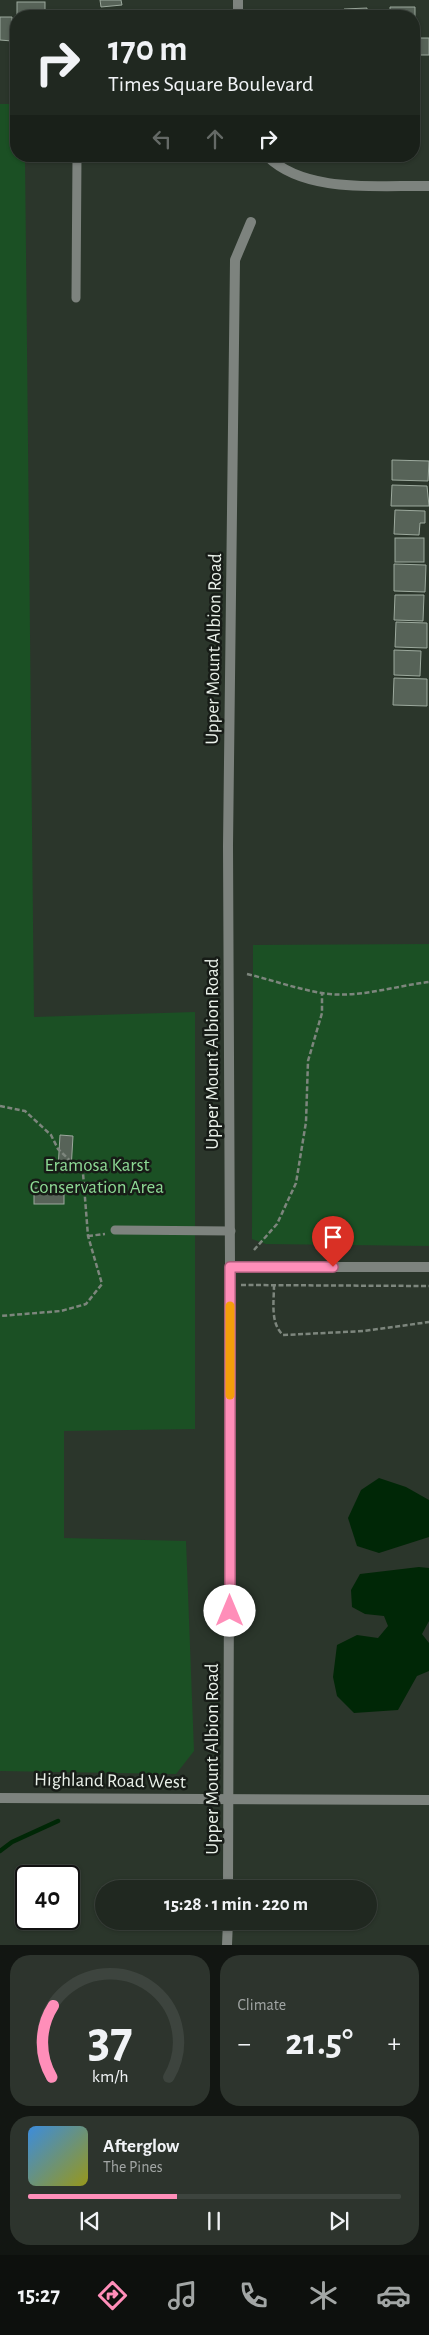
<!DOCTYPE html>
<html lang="en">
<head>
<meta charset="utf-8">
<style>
  :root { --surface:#202820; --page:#2d342d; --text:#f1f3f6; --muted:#a2a6a5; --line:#3d443e; --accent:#ff8eb9 }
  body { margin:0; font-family:"Alegreya Sans",sans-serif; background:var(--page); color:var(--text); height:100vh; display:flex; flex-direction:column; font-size:19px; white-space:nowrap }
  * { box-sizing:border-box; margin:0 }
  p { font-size:16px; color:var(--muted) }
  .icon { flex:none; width:28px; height:28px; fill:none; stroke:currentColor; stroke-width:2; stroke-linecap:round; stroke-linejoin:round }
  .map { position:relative; height:1945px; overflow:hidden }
  .sheet { display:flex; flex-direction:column; gap:10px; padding:10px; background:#121612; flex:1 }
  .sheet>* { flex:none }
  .banner { position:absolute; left:10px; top:10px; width:410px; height:152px; border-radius:20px; box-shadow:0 1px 4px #0004,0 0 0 1px var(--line); background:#202820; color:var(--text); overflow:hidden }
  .speed { position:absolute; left:15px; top:1865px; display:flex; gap:10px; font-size:25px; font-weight:700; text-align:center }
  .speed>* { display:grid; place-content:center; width:65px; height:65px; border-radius:50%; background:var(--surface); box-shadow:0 1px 4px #0004,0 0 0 1px var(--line); line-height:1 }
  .speed .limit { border:2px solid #111; border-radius:8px; background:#fff; color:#111 }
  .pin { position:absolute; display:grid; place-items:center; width:42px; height:42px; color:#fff; margin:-51px -21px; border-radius:50% 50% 50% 0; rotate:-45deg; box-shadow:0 0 5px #0007 }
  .pin .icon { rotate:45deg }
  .me { position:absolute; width:55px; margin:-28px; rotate:0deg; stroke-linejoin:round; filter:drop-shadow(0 0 4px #0008) }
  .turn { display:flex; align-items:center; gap:18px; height:105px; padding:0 15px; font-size:22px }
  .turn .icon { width:65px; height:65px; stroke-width:2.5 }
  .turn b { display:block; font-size:35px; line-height:42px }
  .lanes { display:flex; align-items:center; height:48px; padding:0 15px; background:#0003; justify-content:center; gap:25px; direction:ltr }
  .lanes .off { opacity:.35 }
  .big { font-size:38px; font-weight:700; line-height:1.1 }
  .sheet .card { flex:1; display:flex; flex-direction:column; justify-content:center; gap:8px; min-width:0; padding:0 18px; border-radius:20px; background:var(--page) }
  .sheet .dial { align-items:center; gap:0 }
  .dial svg { height:130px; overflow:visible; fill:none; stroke:var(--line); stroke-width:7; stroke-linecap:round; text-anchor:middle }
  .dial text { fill:var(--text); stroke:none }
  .song { display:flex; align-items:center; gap:15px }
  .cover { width:60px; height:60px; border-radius:8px; background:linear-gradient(135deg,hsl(210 70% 55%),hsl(60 70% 35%)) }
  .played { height:5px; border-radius:2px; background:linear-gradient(90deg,var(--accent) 40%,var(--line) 40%) }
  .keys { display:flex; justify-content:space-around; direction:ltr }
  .heat { display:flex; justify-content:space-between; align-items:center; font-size:28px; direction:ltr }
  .sheet .tiles { flex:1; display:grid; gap:10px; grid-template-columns:1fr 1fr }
  .card:last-child { grid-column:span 2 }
  .trip { position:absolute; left:95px; top:1880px; width:282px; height:50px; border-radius:25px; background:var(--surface); box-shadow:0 1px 4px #0004,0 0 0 1px var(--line); font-weight:700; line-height:50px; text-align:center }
  .dock { display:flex; height:80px; justify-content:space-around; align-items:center; background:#0d100d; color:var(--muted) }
  .dock .icon { width:35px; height:35px }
  .dock .selected { color:var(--accent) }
  .dock b { font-size:22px; color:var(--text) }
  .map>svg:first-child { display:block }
</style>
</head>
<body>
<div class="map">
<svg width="429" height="1945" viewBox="0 0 429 1945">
  <rect width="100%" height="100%" fill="#2b362b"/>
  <g fill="#1b5024">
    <polygon points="0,104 16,104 16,156 25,156 34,1017 195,1012 195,1429 64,1431 64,1538 186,1541 194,1751 176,1774 0,1771"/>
    <polygon points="429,944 429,1246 266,1244 252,1239 253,945"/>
  </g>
  <g fill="#002706">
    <polygon points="379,1478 406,1487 429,1500 429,1537 379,1553 357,1546 348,1518 361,1490"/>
    <polygon points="419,1567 429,1568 429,1621 422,1634 429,1643 429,1671 417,1676 398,1710 354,1713 337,1696 333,1677 337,1645 357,1635 378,1638 388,1626 384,1616 365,1614 352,1607 351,1590 360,1574"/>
  </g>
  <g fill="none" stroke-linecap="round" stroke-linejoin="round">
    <polyline stroke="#002706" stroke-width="4.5" points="0,1851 12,1842 58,1821"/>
  </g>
  <g fill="#576358" stroke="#9ca99d">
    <polygon points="100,0 121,0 122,5 101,7"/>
    <rect x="17" y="2" width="28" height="14"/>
    <polygon points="390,7 415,7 415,25 414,16 390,16"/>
    <polygon points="367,8 367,16 344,16 344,9"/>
    <polygon points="0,17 12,17 12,41 0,40"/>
    <rect x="416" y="38" width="13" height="17"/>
    <polygon points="392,460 429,461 428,481 392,480"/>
    <polygon points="392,485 427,486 429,506 391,506"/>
    <polygon points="395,510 425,511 425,523 420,523 419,535 394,534"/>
    <rect x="395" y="538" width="29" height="24"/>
    <polygon points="394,564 426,565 425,592 394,591"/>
    <polygon points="395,595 424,595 423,621 394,620"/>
    <polygon points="396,622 427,623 427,648 395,647"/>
    <polygon points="394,650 421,651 420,676 394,675"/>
    <polygon points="394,678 427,679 427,706 393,705"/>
    <polygon points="60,1135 73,1136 71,1170 58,1169"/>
    <rect x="34" y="1188" width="30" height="16"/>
  </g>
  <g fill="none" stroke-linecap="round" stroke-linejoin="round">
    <g stroke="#7d867d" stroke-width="2.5" stroke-dasharray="5 2.5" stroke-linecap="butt">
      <path d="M 247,974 C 272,980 297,989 322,993 C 357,999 394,986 429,982"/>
      <polyline points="0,1106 25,1111 51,1135 58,1149 83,1173 88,1236 102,1284 86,1304 61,1311 0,1316"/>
      <polyline points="88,1236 105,1234"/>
      <polyline points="254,1250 277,1224 296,1183 306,1122 308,1061 322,1013 322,993"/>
      <polyline points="241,1285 429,1286"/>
      <path d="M 274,1285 C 274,1302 270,1323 283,1335 L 364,1331 L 429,1322"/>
    </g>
    <g stroke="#7d837e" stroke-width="9">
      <polyline points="76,298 77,156"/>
      <polyline points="115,1230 231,1231"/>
    </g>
    <g stroke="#7d837e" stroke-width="10">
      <polyline points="238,0 238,16"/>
      <path d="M 267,156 C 305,194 379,185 429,186"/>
      <polyline points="251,222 235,260 228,846 230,1267 429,1267"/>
    </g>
    <g stroke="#7d837e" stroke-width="10">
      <polyline points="0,1798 429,1800"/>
      <polyline points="228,1889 230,1267"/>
      <polyline points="227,1945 228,1921"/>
    </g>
  </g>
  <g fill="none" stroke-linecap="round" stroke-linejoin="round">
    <defs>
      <polyline id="route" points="230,1611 230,1267 333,1267"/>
    </defs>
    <use href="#route" stroke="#a65c78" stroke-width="12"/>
    <use href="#route" stroke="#ff8eb9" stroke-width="9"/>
    <polyline stroke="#f59e0b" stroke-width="9" points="230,1395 230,1306"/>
  </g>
  <g text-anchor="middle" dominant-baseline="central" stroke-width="5" stroke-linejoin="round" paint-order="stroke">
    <g font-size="19" fill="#e9f0e9" stroke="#171c17">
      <text transform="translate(214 649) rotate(-89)">Upper Mount Albion Road</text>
      <text transform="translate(212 1054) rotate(-90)">Upper Mount Albion Road</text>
      <text transform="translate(212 1759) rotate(-90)">Upper Mount Albion Road</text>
      <text transform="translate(110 1781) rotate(1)">Highland Road West</text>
    </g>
    <g font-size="19" fill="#8dd994" stroke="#171c17">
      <text x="97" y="1165">Eramosa Karst<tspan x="97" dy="22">Conservation Area</tspan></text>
    </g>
  </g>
</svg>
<div class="speed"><div class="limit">40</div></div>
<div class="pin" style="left:333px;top:1267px;background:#d93025"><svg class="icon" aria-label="arrive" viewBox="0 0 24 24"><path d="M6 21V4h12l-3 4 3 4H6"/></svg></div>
<svg class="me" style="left:230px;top:1611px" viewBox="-20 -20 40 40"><circle r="19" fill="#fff"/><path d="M0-13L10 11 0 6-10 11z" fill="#ff8eb9"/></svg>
<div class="trip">15:28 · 1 min · 220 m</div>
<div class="banner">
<div class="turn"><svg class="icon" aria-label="right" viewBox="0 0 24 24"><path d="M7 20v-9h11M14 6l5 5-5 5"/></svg><div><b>170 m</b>Times Square Boulevard</div></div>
<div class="lanes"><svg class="icon off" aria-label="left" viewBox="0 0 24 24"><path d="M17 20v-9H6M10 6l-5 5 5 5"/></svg><svg class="icon off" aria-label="ahead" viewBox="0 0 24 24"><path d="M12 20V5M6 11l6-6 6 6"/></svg><svg class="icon" aria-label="right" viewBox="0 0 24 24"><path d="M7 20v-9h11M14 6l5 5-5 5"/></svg></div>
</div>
</div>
<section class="sheet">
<div class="tiles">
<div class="card dial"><svg viewBox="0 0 100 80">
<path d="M14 69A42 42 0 1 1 86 69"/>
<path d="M14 69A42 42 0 0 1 15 25" stroke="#ff8eb9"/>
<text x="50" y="56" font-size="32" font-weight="700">37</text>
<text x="50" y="72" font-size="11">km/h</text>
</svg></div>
<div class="card"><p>Climate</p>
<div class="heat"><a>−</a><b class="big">21.5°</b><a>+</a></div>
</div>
<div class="card">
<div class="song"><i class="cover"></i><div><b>Afterglow</b><p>The Pines</p></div></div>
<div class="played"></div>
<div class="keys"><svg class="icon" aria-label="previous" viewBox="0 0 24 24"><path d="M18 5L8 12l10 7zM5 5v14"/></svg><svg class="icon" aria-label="pause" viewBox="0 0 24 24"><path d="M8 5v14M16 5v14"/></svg><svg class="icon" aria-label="next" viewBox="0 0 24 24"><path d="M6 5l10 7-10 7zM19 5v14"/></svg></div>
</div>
</div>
</section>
<nav class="dock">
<b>15:27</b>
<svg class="icon selected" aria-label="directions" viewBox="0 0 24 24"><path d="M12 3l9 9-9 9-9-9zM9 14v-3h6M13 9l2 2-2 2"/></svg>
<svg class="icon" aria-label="music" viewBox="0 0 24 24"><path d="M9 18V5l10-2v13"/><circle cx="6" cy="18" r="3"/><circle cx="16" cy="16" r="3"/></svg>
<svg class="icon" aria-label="phone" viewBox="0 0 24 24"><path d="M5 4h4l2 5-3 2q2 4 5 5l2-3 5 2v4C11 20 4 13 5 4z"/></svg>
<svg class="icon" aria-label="climate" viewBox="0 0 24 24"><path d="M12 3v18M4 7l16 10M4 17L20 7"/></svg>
<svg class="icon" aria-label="car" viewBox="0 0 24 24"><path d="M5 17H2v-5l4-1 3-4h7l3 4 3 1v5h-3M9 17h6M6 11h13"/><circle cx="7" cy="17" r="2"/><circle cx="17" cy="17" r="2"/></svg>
</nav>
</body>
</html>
